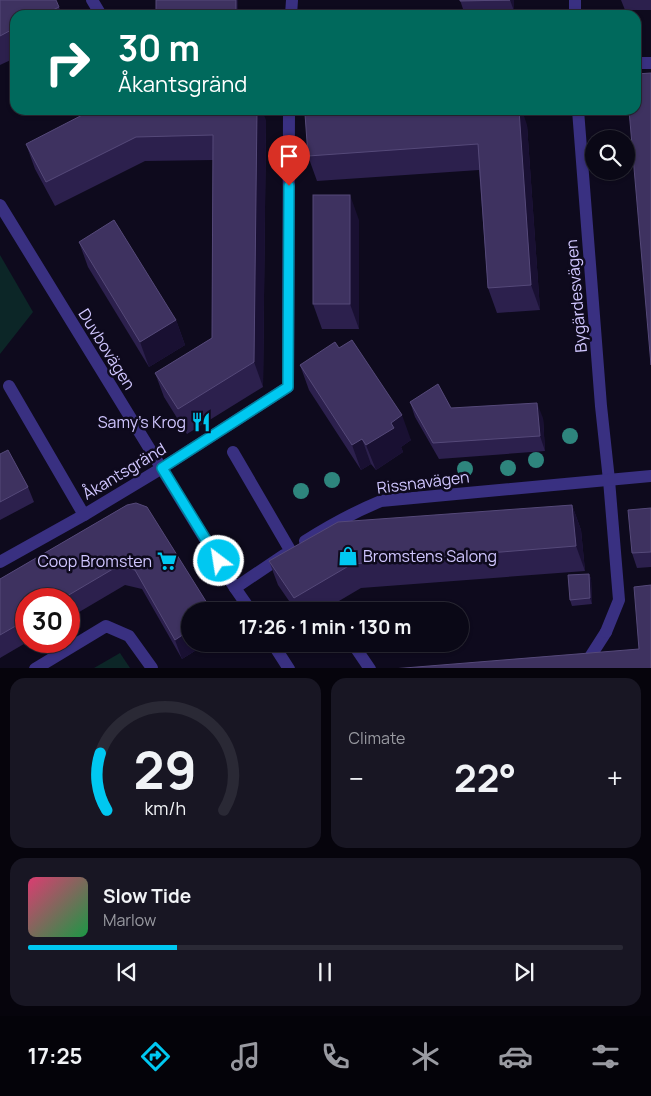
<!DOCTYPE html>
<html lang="en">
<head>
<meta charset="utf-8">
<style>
  :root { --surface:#0a0816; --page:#181623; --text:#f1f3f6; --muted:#999aa1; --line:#2a2935; --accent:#00c8f1 }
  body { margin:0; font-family:Manrope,sans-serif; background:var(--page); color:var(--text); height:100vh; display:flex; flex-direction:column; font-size:19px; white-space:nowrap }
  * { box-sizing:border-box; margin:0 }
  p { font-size:16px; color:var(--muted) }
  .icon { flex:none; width:28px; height:28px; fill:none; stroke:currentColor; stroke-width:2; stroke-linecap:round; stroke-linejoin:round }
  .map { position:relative; height:668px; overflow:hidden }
  .sheet { display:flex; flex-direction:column; gap:10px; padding:10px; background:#06040c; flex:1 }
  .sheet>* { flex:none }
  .banner { position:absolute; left:10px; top:10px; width:631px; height:105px; border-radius:15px; box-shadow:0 1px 4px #0004,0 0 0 1px var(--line); background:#00695c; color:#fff; overflow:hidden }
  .buttons { position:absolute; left:585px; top:130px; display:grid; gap:10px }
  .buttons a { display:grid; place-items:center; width:50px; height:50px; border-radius:50%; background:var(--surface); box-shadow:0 1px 4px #0004,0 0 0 1px var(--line); font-size:25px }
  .speed { position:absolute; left:15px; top:588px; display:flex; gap:10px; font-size:25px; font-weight:700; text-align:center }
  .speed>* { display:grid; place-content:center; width:65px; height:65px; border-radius:50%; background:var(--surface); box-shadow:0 1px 4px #0004,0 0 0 1px var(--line); line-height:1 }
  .speed .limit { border:8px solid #d22; background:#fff; color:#111 }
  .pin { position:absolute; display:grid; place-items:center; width:42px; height:42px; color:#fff; margin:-51px -21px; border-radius:50% 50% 50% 0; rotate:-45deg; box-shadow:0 0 5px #0007 }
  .pin .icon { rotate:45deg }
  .me { position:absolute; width:55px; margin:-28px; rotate:329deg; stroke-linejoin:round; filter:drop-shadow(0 0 4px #0008) }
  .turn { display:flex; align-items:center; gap:18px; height:105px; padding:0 25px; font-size:22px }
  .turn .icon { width:65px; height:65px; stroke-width:2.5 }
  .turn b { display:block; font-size:35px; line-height:42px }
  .big { font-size:38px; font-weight:700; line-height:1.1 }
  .sheet .card { flex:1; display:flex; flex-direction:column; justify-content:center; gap:8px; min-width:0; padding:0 18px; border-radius:15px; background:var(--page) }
  .sheet .dial { align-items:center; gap:0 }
  .dial svg { height:130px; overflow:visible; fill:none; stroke:var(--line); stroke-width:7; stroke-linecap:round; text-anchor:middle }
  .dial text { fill:var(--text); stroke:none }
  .song { display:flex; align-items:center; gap:15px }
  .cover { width:60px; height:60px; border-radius:8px; background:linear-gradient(135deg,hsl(340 70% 55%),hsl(140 70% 35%)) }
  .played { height:5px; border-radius:2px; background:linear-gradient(90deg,var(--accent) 25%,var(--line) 25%) }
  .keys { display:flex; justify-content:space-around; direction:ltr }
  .heat { display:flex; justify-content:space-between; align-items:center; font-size:28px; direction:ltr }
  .sheet .tiles { flex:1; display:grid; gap:10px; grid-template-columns:1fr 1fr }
  .card:last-child { grid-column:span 2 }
  .trip { position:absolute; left:181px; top:602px; width:288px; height:50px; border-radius:25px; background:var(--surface); box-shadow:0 1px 4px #0004,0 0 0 1px var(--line); font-weight:700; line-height:50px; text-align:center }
  .tabs { display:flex; height:80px; justify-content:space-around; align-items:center; background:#040309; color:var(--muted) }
  .tabs .icon { width:35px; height:35px }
  .tabs .on { color:var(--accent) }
  .tabs b { font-size:22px; color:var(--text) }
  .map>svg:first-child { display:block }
</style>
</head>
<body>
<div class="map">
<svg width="651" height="669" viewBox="0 0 651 669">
  <rect width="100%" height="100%" fill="#0e0a1d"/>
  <g fill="#0c2627">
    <polygon points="0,255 33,312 0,354"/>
    <polygon points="120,653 130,668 94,668"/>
  </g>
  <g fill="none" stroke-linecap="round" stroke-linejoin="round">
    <g stroke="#393081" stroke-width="12">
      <polyline points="9,386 84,515"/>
      <polyline points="233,452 290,550"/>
      <polyline points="353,644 370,669"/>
      <polyline points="35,669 106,626 129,636 152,668"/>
      <polyline points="575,669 583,668 606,632"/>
    </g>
    <g stroke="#393081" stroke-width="12">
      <polyline points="92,0 101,15"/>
      <polyline points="291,15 292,0"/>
      <polyline points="575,15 575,0"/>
      <polyline points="636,63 651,63"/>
      <polyline points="578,110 601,406 609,480 619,600 606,632"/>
      <polyline points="0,205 235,588 251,611"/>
      <path d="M 305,541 C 329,526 354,512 381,501 L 651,476"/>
      <polyline points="0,562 84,515 162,468 288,387 289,110"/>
      <polyline points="235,588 284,555"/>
      <polyline points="273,644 289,669"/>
    </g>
  </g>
  <g fill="#2e857d">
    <circle cx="570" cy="436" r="8"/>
    <circle cx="536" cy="460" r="8"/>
    <circle cx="508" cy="468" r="8"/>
    <circle cx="465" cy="469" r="8"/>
    <circle cx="332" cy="480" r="8"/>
    <circle cx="301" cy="491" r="8"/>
  </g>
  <g fill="#2c204d">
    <polygon points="0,0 59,7 62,15 15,15 15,58 0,65"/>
    <polygon points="460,0 514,0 514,11 464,12"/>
    <polygon points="621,0 651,0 651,10 625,10"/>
    <polygon points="266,120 263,387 187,434 164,397 155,373 212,338 213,160 145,161 55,206 35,169 26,144"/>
    <polygon points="527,125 540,310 497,313 488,288 479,170 317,181 308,156"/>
    <polygon points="359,220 359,329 322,329 313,304"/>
    <polygon points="79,242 176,320 185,345 149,367 88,267"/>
    <polygon points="339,348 411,440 401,447 403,452 376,470 371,464 361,470 309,390 300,365"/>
    <polygon points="410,402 451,408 543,418 545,451 439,459 415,417"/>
    <polygon points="0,454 28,487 34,502 0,520"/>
    <polygon points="127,505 190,644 206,644 182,659 142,589 125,585 69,618 69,599 26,599 26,641 29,641 0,658 0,579"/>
    <polygon points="572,505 581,530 585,571 361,588 322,611 296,611 278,585 269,561"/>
    <polygon points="651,508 651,567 637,568 632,553"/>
    <polygon points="589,574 591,579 592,604 572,606 570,600"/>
  </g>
  <g fill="#191032">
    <rect x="236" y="0" width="2" height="15"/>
    <polygon points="510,0 514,0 514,11"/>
    <polygon points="257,110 262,110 266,120 263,387 254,362"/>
    <polygon points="519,110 522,110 527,125 540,310 531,285"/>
    <polygon points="350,195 359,220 359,329 350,304"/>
    <polygon points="176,320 185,345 149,367 140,342"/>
    <polygon points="537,403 543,418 545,451 540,436"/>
    <polygon points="402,415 411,440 401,447 403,452 376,470 366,445 391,423"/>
    <polygon points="362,439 371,464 361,470 352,445"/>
    <polygon points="572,505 581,530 585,571 576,546"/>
    <polygon points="589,574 591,579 592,604 590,598"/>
    <polygon points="190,630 190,644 206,644 182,659 175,640"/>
  </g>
  <g fill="#3e3260" stroke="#554979">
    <polygon points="0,0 56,0 59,7 43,15 15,15 15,28 0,36"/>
    <rect x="156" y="0" width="80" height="15"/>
    <polygon points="460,0 510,0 460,1"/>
    <polygon points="651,73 651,365 629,110 636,110 636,74"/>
    <polygon points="92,110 257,110 254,362 178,409 155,373 212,338 213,135 136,137 46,182 26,144"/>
    <polygon points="371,110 519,110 531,285 488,288 478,144 308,156 305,114"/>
    <rect x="313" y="195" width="37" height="109"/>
    <polygon points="114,220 176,320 140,342 79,242"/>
    <polygon points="352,340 402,415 391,423 394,428 366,445 362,439 352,445 300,365 335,342 339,348"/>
    <polygon points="438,384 451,408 537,403 540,436 433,443 410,402"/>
    <polygon points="8,450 28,487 0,502 0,454"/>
    <polygon points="136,503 147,507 212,611 190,611 190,630 175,640 135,570 118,566 62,599 26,599 26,620 0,635 0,579 127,505"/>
    <polygon points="572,505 576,546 352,564 294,598 269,561 338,522"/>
    <polygon points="651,508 651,552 632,553 628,510"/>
    <polygon points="589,574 590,598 570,600 568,575"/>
    <polygon points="651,585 651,669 392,669 639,649 634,587"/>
  </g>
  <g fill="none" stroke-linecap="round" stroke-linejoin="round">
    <defs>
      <polyline id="route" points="219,561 162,468 288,387 289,186"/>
    </defs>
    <use href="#route" stroke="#00829d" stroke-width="12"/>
    <use href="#route" stroke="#00c8f1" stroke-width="9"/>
  </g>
  <defs>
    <symbol id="restaurant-bare" viewBox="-9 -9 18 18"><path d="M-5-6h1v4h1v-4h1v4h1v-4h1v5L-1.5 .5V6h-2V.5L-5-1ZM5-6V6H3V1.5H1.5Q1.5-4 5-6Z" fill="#00c8f1" stroke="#0e0a1d" stroke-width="2.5" paint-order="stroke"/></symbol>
    <symbol id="shop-bare" viewBox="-9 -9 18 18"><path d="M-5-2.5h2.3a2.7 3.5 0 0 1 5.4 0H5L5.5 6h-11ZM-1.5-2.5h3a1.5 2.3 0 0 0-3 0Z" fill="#00c8f1" stroke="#0e0a1d" stroke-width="2.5" paint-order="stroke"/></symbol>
    <symbol id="supermarket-bare" viewBox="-9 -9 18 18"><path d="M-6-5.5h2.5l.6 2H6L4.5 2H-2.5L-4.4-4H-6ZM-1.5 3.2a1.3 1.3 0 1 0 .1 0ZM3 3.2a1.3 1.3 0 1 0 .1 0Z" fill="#00c8f1" stroke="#0e0a1d" stroke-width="2.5" paint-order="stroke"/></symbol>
  </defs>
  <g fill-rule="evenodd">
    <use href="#restaurant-bare" x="187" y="408" width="28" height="28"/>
    <use href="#shop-bare" x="334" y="542" width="28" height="28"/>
    <use href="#supermarket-bare" x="153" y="547" width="28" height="28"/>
  </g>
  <g text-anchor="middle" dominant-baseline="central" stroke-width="5" stroke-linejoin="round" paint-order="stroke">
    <g font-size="16" fill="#d0c6ff" stroke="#0e0a1d">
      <text transform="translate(576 296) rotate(-95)">Bygärdesvägen</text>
      <text transform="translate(107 349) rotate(58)">Duvbovägen</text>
      <text transform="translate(124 471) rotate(-31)">Åkantsgränd</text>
      <text transform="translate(423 482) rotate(-7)">Rissnavägen</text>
    </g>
    <g font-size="16" fill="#d0c6ff" stroke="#0e0a1d" text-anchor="end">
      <text x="186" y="422">Samy’s Krog</text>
      <text x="363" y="556" text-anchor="start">Bromstens Salong</text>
      <text x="152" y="561">Coop Bromsten</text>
    </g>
  </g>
</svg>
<div class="buttons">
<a><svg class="icon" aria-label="search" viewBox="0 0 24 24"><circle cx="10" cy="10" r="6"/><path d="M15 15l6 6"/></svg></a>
</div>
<div class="speed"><div class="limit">30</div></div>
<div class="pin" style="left:289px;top:186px;background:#d93025"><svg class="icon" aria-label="arrive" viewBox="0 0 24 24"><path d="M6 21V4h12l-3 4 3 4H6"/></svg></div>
<svg class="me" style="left:219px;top:561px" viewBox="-20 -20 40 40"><circle r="17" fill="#00c8f1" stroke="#fff" stroke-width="3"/><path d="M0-11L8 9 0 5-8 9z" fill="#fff"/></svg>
<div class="trip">17:26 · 1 min · 130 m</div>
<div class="banner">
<div class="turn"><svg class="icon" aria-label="right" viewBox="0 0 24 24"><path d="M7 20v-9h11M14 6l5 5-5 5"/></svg><div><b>30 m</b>Åkantsgränd</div></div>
</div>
</div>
<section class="sheet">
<div class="tiles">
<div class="card dial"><svg viewBox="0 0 100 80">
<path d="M14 69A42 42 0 1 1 86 69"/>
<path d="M14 69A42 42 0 0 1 10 34" stroke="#00c8f1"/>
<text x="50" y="56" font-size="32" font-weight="700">29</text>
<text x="50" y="72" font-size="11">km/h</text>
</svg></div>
<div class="card"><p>Climate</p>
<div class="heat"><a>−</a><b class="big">22°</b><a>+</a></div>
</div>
<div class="card">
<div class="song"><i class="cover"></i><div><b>Slow Tide</b><p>Marlow</p></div></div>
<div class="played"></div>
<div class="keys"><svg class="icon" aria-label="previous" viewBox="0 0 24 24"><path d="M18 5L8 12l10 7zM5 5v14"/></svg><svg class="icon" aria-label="pause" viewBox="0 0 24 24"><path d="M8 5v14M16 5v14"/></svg><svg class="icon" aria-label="next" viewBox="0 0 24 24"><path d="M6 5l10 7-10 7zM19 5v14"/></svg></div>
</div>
</div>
</section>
<nav class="tabs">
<b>17:25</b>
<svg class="icon on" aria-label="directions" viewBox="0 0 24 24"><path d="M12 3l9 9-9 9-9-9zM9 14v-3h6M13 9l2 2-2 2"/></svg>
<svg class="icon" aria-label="music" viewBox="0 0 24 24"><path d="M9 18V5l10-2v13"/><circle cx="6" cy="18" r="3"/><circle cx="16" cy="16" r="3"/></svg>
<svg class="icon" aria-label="phone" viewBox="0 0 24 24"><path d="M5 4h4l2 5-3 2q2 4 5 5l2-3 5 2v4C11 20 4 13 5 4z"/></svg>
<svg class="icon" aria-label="climate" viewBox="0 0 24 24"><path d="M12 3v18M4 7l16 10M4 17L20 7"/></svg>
<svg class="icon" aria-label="car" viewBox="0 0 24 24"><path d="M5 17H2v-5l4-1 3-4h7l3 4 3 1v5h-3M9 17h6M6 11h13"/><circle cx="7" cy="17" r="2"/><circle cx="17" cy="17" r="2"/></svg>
<svg class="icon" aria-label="filters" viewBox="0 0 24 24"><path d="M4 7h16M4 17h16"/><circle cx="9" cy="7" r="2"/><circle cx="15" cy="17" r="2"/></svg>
</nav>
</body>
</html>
